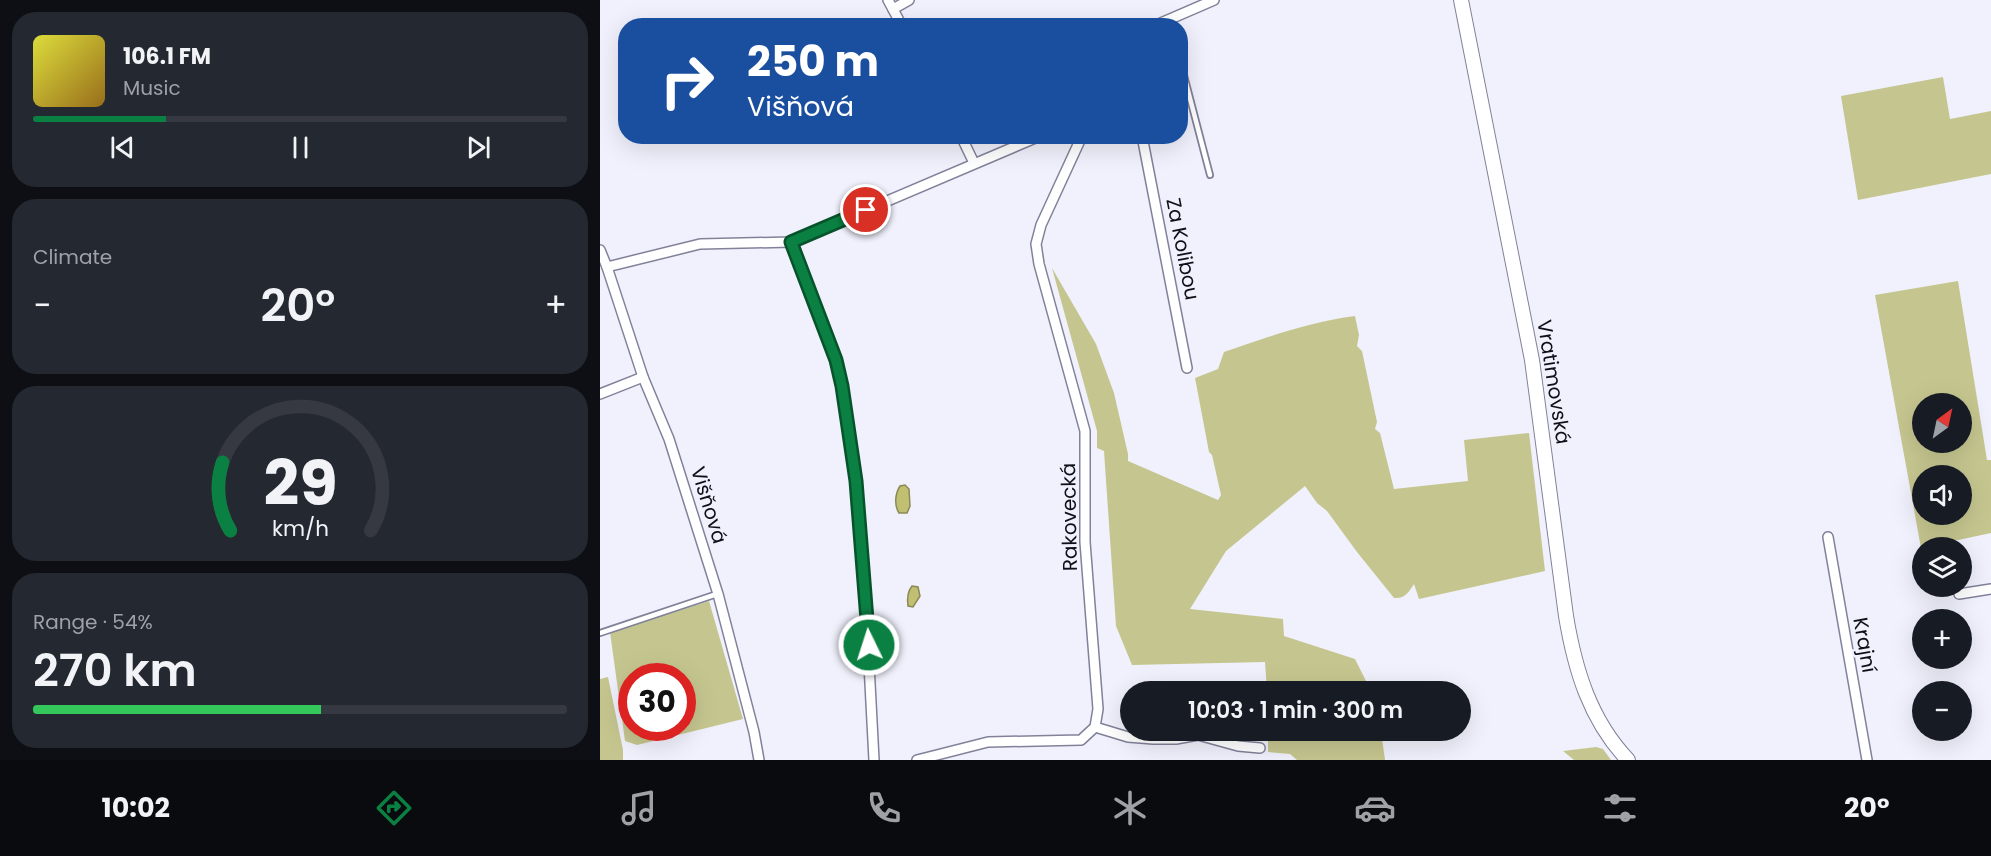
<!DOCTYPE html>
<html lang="en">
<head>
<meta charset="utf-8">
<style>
  :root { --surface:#171b24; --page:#242831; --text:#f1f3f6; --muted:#9ea1a6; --line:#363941; --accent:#0b8043 }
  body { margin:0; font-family:Poppins,sans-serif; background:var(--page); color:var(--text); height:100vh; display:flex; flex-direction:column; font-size:22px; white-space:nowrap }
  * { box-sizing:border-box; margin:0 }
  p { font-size:20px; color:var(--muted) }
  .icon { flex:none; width:33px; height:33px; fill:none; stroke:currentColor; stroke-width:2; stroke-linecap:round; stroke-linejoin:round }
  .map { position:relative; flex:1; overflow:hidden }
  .side { display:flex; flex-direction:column; gap:12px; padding:12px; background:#0d0f14; width:600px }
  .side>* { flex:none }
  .top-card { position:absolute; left:18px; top:18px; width:570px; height:126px; border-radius:24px; box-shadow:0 6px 24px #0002; background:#1a4fa0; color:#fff; overflow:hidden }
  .needle { width:39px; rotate:33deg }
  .controls { position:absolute; left:1312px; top:393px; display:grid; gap:12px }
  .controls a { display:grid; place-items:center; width:60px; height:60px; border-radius:50%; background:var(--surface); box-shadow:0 6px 24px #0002; font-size:30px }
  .speed { position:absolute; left:18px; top:663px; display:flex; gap:12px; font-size:30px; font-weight:700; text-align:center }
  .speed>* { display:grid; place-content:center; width:78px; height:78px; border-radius:50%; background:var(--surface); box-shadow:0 6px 24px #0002; line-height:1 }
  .speed .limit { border:9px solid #d22; background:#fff; color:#111 }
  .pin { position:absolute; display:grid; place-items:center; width:51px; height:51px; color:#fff; margin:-26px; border:3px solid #fff; border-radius:50%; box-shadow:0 2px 6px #0007 }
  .me { position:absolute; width:66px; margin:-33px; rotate:356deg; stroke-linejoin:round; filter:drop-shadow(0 0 4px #0008) }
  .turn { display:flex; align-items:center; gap:21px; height:126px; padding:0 30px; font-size:27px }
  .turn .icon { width:78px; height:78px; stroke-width:2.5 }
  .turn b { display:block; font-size:42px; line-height:51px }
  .big { font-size:45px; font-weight:600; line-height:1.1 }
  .side .card { flex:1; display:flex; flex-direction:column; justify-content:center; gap:9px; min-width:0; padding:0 21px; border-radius:24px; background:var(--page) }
  .side .dial { align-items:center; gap:0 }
  .dial svg { height:156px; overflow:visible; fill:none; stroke:var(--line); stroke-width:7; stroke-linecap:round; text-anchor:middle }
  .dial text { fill:var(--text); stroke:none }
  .song { display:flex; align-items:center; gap:18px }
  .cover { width:72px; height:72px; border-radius:9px; background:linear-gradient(135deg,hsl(60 70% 55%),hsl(40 70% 35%)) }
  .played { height:6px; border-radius:3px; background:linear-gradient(90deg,var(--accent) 25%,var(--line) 25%) }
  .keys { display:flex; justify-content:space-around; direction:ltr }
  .heat { display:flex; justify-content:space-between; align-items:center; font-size:33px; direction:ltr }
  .charge { height:9px; border-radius:4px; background:linear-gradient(90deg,#34c759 54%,var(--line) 0) }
  .trip { position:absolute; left:520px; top:681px; width:351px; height:60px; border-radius:30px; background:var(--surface); box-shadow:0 6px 24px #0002; font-weight:600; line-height:60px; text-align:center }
  .tabs { display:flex; height:96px; justify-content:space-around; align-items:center; background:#090b0e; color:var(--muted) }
  .tabs .icon { width:42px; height:42px }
  .tabs .on { color:var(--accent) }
  .tabs b { font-size:27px; color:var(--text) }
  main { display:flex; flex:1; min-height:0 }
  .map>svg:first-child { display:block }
</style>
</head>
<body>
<main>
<section class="side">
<div class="card">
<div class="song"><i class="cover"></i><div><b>106.1 FM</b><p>Music</p></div></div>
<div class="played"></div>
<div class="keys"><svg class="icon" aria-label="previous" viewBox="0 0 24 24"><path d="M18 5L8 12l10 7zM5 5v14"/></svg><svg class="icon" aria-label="pause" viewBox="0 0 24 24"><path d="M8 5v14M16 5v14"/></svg><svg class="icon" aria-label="next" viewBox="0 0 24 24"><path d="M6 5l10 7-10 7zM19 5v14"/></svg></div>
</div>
<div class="card"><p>Climate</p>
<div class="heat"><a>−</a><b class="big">20°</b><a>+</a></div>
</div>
<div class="card dial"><svg viewBox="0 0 100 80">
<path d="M14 69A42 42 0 1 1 86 69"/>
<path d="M14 69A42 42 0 0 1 10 34" stroke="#0b8043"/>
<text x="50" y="56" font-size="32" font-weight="700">29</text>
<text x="50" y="72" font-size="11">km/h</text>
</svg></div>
<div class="card"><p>Range · 54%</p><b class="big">270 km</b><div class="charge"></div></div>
</section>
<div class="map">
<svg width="1391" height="760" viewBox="0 0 1391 760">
  <rect width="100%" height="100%" fill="#f0f1fc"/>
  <g fill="#c5c68f" fill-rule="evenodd">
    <polygon points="1343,77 1350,119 1391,111 1391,174 1258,200 1241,96"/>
    <path d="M 452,268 L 496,344 L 514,393 L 528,454 L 528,461 L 618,500 L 621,495 L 612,455 L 609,452 L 595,378 L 618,369 L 624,352 C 667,337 710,322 755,316 L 759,335 L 757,346 L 762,351 L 777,422 L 775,429 L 780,433 L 794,489 L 868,481 L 864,440 L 929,433 L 945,571 L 819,599 L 814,584 C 809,592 805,599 794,598 L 757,552 L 727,511 L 717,503 L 705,486 L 626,551 L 590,609 L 683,619 L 684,636 L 755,659 L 771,691 L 667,691 L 665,662 L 532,665 L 516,626 L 504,451 L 497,448 L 497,431 Z"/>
    <path d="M 1358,281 L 1387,460 L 1391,460 L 1391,533 L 1321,548 L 1275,295 ZM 1323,404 L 1362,404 L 1362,442 L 1323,442 ZM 1323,476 L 1362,476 L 1362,514 L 1323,514 Z"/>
    <path d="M 109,601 L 143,719 L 37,745 L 25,741 L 10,632 ZM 32,676 L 82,676 L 82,728 L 32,728 Z"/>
    <polygon points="8,677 23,750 23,760 0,760 0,679"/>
    <polygon points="668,731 781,731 785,760 697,760 690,754 668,752"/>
    <polygon points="996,747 1003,749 1011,760 974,760 963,751"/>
  </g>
  <g fill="#c0bf72" stroke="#8b8a57" stroke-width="1.5">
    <path d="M 305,485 L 309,489 L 310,506 L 307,513 L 299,513 C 294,505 295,494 300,486 Z"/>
    <path d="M 312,586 L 318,587 L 320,596 L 313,607 L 308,606 C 307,599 308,591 312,586 Z"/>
  </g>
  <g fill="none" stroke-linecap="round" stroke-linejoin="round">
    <defs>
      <g id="service">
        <polyline points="580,60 610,175"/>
        <polyline points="0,633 117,594"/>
      </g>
      <g id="minor">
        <polyline points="288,0 302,26"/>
        <polyline points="293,9 309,0"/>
        <polyline points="554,26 614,0"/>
        <polyline points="361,136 374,163"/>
        <polyline points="542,136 587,368"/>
        <polyline points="191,242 236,360 242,386 256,481 265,587 274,760"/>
        <polyline points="0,250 7,267"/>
        <polyline points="0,394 43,377"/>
        <polyline points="1228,537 1267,760"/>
        <polyline points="1359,594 1391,589"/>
        <polyline points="495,727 528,737 553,739 576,739 598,735 638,746 660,748"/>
        <polyline points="159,760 154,732 118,594 69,439 43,377 7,267 100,244 191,242 440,136"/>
        <polyline points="317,760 388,742 481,740 495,727 498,709 485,542 485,431 439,264 436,244 441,225 482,136"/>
      </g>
      <path id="secondary" d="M 861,0 L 932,360 L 966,616 C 975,670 990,720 1028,760"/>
    </defs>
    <use href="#service" stroke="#81829a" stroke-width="8"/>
    <use href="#minor" stroke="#81829a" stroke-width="12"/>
    <use href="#secondary" stroke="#81829a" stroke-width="16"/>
    <use href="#service" stroke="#fff" stroke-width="4.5"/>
    <use href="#minor" stroke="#fff" stroke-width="9"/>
    <use href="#secondary" stroke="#fff" stroke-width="14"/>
  </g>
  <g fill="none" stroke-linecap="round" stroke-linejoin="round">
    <defs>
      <polyline id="route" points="266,210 191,242 236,360 242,386 256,481 269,645"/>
    </defs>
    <use href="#route" stroke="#07532c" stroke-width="15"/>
    <use href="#route" stroke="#0b8043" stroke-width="10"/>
  </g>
  <g text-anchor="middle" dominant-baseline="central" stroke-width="5" stroke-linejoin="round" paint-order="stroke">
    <g font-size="20" fill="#0e0f17" stroke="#f0f1fc">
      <text transform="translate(583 249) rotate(79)">Za Kolibou</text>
      <text transform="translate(954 382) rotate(81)">Vratimovská</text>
      <text transform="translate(109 505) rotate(73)">Višňová</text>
      <text transform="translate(469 517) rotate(-91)">Rakovecká</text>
      <text transform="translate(1265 645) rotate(80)">Krajní</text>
    </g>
  </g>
</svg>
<div class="controls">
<a><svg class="needle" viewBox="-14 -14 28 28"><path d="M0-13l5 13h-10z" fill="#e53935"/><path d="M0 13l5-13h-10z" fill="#9ea1a6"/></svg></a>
<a><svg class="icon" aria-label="sound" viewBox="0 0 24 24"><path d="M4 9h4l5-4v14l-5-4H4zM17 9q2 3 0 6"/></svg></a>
<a><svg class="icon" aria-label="layers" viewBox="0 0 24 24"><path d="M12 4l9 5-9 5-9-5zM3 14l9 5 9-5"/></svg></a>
<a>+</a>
<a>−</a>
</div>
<div class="speed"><div class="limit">30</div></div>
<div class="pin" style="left:266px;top:210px;background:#d93025"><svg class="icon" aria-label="arrive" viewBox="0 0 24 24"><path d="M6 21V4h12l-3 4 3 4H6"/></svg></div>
<svg class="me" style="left:269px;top:645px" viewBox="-20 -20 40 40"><circle r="17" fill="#0b8043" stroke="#fff" stroke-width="3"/><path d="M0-11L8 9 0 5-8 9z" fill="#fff"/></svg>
<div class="trip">10:03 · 1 min · 300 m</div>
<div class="top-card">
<div class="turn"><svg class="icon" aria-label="right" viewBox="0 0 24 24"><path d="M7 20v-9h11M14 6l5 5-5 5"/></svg><div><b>250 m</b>Višňová</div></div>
</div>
</div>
</main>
<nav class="tabs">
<b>10:02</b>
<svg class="icon on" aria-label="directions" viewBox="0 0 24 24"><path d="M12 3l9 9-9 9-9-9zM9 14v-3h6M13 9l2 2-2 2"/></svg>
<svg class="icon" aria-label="music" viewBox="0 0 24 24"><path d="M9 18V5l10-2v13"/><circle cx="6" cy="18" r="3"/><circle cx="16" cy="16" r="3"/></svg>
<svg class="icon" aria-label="phone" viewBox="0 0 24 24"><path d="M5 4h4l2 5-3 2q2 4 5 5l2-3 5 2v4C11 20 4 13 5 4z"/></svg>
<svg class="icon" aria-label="climate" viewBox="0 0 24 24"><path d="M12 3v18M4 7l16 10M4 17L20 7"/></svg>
<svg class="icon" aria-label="car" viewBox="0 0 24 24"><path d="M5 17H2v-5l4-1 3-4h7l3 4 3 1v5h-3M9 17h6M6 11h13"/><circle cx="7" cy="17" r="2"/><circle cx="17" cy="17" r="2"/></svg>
<svg class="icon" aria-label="filters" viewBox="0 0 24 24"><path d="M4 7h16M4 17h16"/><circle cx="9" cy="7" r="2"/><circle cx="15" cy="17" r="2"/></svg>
<b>20°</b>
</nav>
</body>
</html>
